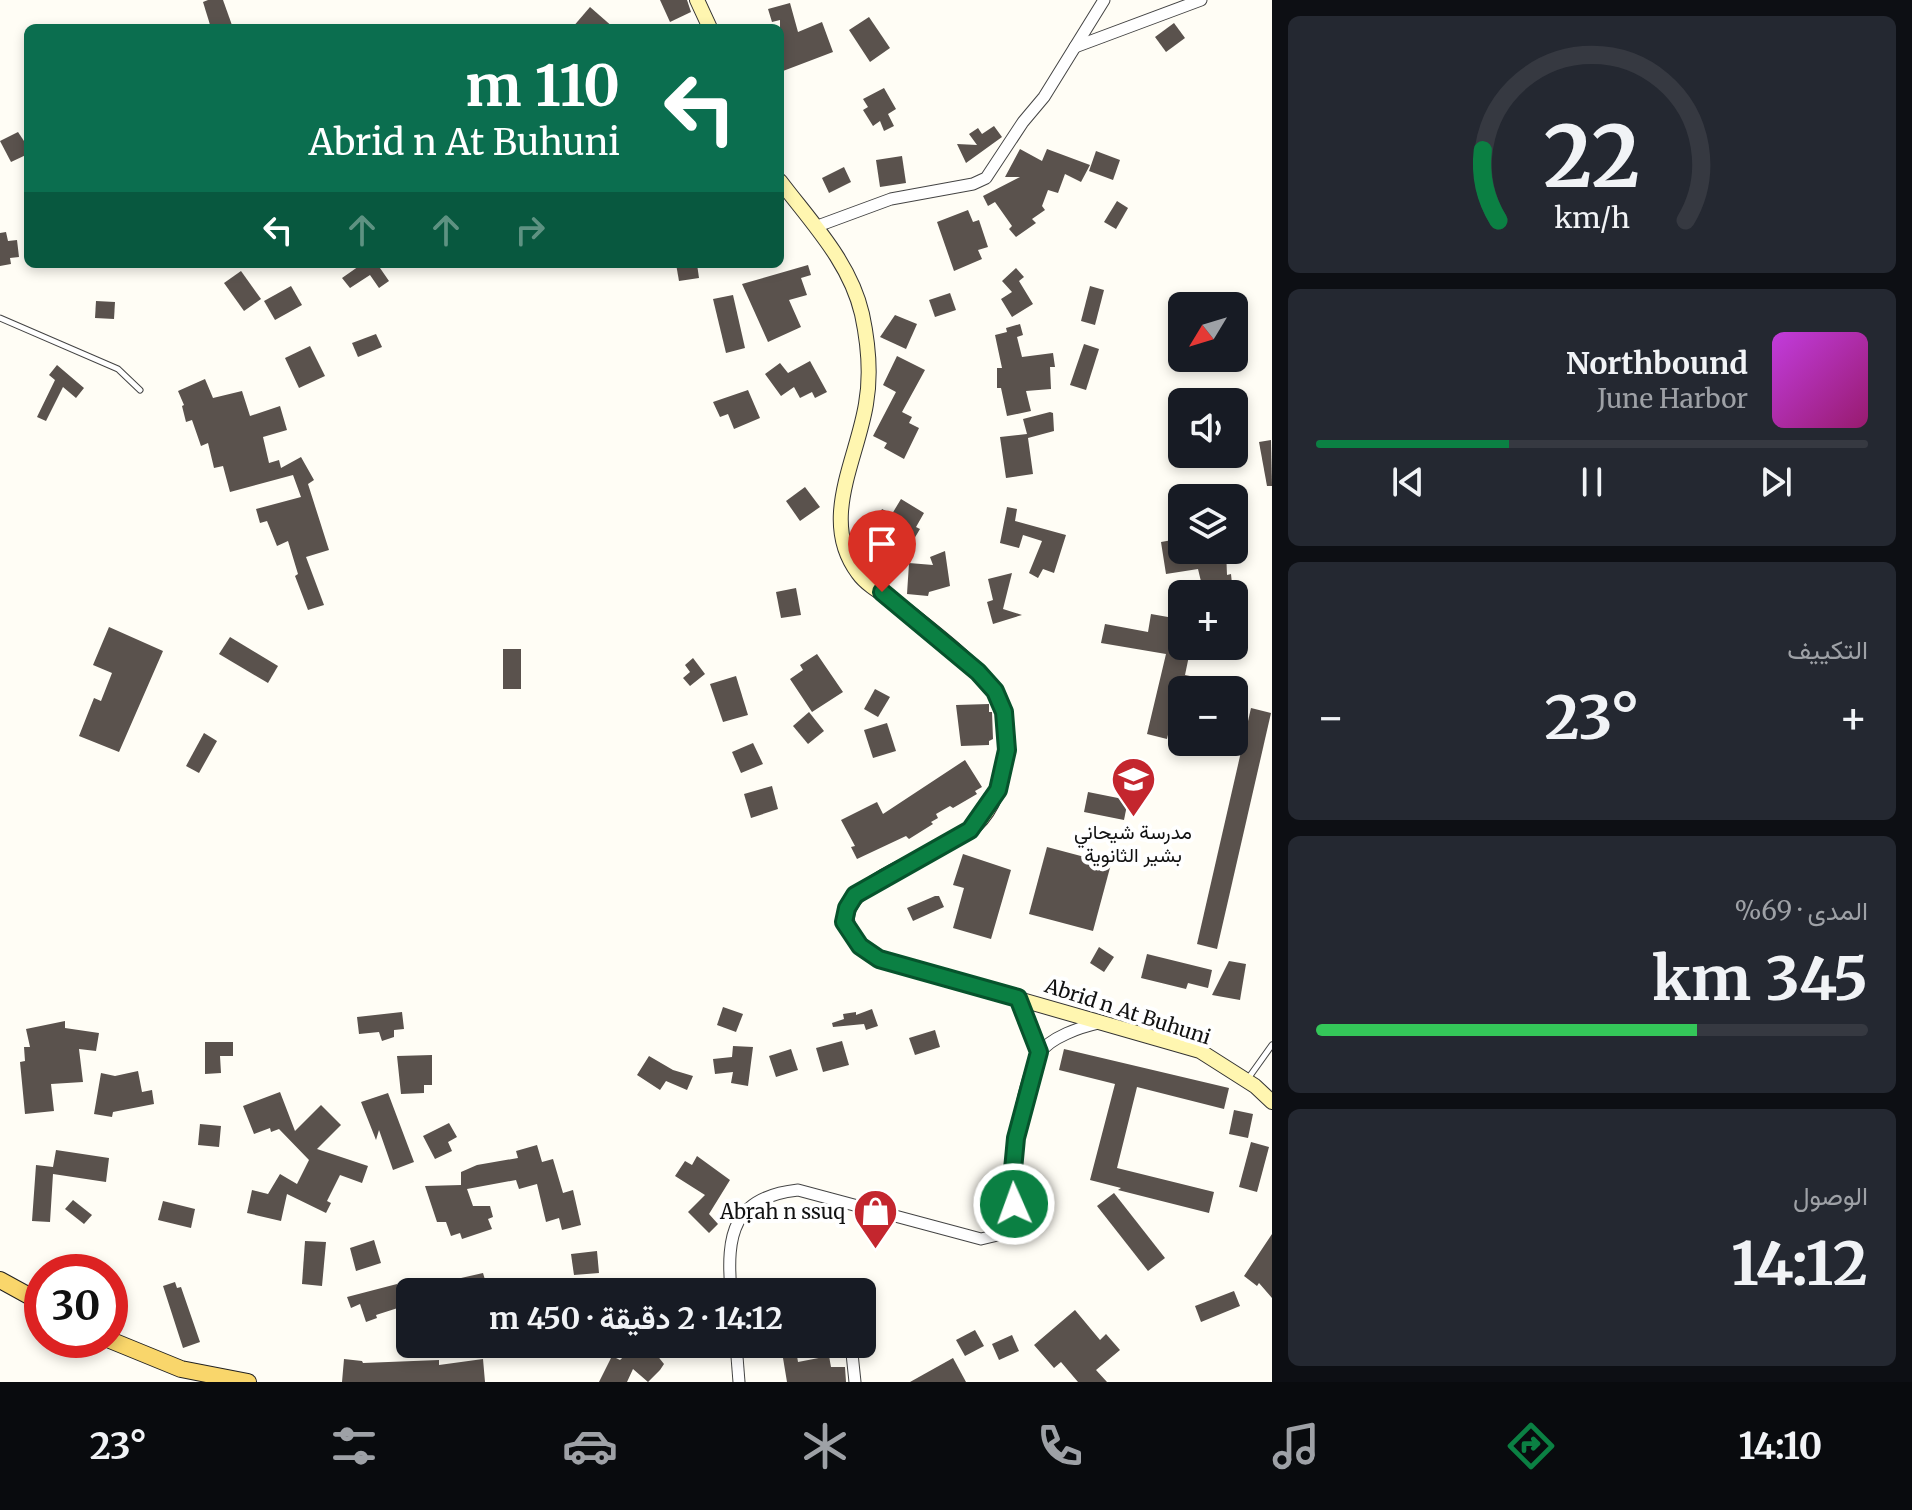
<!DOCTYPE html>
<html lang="ar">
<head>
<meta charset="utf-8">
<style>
  :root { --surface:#171b24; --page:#242831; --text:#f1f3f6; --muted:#9ea1a6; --line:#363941; --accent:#0b8043 }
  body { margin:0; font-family:Merriweather,Vazirmatn,serif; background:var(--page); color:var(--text); direction:rtl; height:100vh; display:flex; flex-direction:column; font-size:30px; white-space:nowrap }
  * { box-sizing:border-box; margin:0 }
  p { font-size:26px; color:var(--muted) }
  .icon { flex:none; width:44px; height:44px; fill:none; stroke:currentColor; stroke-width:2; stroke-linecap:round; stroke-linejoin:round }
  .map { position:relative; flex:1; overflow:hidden; direction:ltr }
  .details { display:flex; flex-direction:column; gap:16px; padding:16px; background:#0d0f14; width:640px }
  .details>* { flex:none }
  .top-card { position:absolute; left:24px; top:24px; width:760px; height:244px; border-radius:12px; box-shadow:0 4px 12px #0003; direction:rtl; background:#0b6e4f; color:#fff; overflow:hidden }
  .needle { width:52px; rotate:232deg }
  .tools { position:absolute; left:1168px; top:292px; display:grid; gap:16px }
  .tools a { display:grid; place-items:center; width:80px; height:80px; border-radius:12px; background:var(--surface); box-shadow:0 4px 12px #0003; font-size:40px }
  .speed { position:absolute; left:24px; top:1254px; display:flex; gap:16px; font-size:40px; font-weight:700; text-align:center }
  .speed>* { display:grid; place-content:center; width:104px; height:104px; border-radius:50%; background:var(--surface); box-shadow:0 4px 12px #0003; line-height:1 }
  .speed .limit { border:12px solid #d22; background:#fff; color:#111 }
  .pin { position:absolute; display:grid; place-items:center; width:68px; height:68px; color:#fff; margin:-82px -34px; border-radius:50% 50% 50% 0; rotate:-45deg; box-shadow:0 0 8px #0007 }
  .pin .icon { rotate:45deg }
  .me { position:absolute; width:88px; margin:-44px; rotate:358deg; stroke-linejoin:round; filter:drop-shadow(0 0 6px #0008) }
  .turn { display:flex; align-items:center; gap:28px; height:168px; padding:0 32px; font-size:36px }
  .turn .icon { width:104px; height:104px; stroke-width:2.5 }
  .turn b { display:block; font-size:56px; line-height:68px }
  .lanes { display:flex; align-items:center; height:76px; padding:0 32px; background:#0003; justify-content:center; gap:40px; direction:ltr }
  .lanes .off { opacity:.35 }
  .big { font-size:60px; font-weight:700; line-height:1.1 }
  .details .tile { flex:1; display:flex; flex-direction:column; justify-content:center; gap:12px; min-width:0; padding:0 28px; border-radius:12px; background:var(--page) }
  .details .dial { align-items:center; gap:0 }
  .dial svg { height:208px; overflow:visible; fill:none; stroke:var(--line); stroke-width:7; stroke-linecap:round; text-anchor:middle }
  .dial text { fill:var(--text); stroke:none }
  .song { display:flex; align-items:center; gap:24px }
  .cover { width:96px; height:96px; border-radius:12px; background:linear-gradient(135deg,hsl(290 70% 55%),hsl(320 70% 35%)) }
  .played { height:8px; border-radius:4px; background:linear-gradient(90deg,var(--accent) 35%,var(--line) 35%) }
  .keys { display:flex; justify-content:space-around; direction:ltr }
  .heat { display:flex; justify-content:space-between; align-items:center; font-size:44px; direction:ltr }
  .charge { height:12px; border-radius:6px; background:linear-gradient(90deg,#34c759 69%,var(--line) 0) }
  .trip { position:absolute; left:396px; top:1278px; width:480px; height:80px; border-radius:12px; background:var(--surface); box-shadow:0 4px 12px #0003; font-weight:700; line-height:80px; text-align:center; direction:rtl }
  .tabs { display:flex; height:128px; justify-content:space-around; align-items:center; background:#090b0e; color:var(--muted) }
  .tabs .icon { width:56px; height:56px }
  .tabs .current { color:var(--accent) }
  .tabs b { font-size:36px; color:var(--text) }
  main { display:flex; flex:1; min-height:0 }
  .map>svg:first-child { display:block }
</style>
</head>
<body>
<main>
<section class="details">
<div class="tile dial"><svg viewBox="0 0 100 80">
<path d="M14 69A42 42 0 1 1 86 69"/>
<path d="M14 69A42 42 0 0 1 8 42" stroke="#0b8043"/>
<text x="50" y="56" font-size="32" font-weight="700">22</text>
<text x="50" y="72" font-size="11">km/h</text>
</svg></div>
<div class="tile">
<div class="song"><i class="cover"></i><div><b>Northbound</b><p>June Harbor</p></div></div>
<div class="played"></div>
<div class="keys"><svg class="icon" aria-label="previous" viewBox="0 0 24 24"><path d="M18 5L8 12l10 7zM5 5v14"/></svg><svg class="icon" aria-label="pause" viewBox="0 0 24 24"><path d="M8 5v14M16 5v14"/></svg><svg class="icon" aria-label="next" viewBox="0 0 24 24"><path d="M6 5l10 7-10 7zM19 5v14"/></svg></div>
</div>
<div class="tile"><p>التكييف</p>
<div class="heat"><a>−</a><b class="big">23°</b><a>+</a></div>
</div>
<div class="tile"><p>المدى · 69%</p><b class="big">345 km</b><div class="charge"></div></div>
<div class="tile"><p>الوصول</p><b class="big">14:12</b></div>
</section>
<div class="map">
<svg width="1272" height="1382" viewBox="0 0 1272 1382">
  <rect width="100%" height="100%" fill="#fffdf5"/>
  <g fill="#5a524d">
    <polygon points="208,0 223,0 233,28 211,28 203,2"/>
    <polygon points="660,0 687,0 691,12 670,22"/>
    <polygon points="790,3 798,32 822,22 833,52 783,71 780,64 780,20 772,22 768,9"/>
    <polygon points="590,7 614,28 572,28"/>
    <polygon points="869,17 890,48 870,62 849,30"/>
    <polygon points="1174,23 1185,38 1166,52 1155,37"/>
    <polygon points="884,88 896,109 888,114 894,126 884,131 880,121 873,126 863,110 868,107 863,99"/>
    <polygon points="994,126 1002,137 966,163 957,144 977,145 969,134 978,128 982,134"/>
    <polygon points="18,132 28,147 28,154 11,162 0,141"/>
    <polygon points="1020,149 1042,161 1047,149 1090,165 1081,182 1065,174 1058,193 1048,190 1042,206 1045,210 1032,219 1036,223 1016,237 1009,229 1012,226 995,202 988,206 983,196 1020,177 1005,177"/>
    <polygon points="1096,151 1120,160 1113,180 1089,171"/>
    <polygon points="902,156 906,183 880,187 876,160"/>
    <polygon points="844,167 851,182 829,193 822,178"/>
    <polygon points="1117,201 1128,208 1116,229 1104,222"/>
    <polygon points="968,210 973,222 979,220 988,247 978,250 982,259 954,271 937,222"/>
    <polygon points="6,232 8,241 17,240 19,257 10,258 11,264 0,266 0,233"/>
    <polygon points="362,264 386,264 380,268 389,281 379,288 370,275 350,288 342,278"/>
    <polygon points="676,264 697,264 699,278 679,281"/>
    <polygon points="808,265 811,275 801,278 807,295 789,300 801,327 768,342 742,284"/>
    <polygon points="1016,268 1024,277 1019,281 1033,304 1012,317 1001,299 1012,292 1002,281"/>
    <polygon points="241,271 261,299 244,311 224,283"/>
    <polygon points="291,286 302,305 275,320 264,301"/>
    <polygon points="1090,286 1104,290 1095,325 1081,321"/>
    <polygon points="950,293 956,310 935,317 929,300"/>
    <polygon points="733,295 745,348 726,353 713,299"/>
    <polygon points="96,301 115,302 114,319 95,318"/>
    <polygon points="895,315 917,324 906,349 880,337"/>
    <polygon points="1020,324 1023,335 1017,337 1022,357 1053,353 1055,367 1050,367 1051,389 1026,391 1031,411 1007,416 1001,388 997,388 997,368 1002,368 995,335 1007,332 1006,328"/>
    <polygon points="376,334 382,347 358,357 352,343"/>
    <polygon points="1084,344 1099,349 1086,390 1070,385"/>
    <polygon points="310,346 325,376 299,388 285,358"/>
    <polygon points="897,356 925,370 902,412 912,417 909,423 919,428 904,459 884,448 887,443 873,436 896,392 883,385"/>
    <polygon points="810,361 827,392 815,398 812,392 800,398 794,387 781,396 765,374 780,363 788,373"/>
    <polygon points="57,365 84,388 76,398 63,387 46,421 37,417 55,380 49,375"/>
    <polygon points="205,379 213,398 242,391 250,416 280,406 287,430 263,437 269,463 279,460 281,468 301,457 314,480 308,484 329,550 306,557 324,605 308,610 295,576 298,574 288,541 277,546 267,521 260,523 256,509 301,497 293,475 230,492 223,466 214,468 208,443 201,446 192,420 186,422 182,406 184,405 178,391"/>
    <polygon points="748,390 760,418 734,429 728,414 720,417 713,402"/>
    <polygon points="1050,412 1053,413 1054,431 1028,438 1033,474 1006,478 1000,437 1027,434 1023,419"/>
    <polygon points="1271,440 1272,486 1267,486 1259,442"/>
    <polygon points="805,487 820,507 800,521 786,501"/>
    <polygon points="901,499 924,513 916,527 920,529 902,559 892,554 897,546 889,542 892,536 873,527 882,509 892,514"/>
    <polygon points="1007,507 1017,509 1015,521 1066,535 1054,573 1043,569 1038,578 1029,573 1042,541 1023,535 1019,548 1000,543"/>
    <polygon points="1178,539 1180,550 1226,550 1227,575 1231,574 1233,594 1204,594 1198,569 1166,574 1161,542"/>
    <polygon points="945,551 950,586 929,592 928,596 907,594 909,563 933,565 930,557"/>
    <polygon points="1012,573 1003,609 1022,615 993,624 987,602 993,600 988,579"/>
    <polygon points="796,588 801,615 781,618 776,592"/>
    <polygon points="1151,614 1168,617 1168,621 1182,624 1182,646 1191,646 1185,675 1200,678 1197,690 1182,690 1182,697 1177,696 1167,739 1147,734 1166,654 1101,643 1105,624 1148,632"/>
    <polygon points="109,627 163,651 119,752 79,736 94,698 101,701 112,673 93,665"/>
    <polygon points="230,637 278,666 268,683 219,654"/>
    <rect x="503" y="649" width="18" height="40"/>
    <polygon points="817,654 843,692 812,712 790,679 803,670 800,665"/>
    <polygon points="693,658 705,674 690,686 683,678 690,672 685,665"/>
    <polygon points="736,676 748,715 723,722 710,684"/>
    <polygon points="875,689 890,697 878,717 864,709"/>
    <polygon points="989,704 989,712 992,712 993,739 989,741 989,745 961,746 956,705"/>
    <polygon points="1251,708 1271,713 1217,949 1197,944"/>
    <polygon points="809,712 824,731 808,744 793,726"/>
    <polygon points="887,723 896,751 873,758 864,730"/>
    <polygon points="204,733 217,741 199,773 186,766"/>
    <polygon points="753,743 763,764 741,773 732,752"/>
    <polygon points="965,760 982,787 975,791 977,794 953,808 950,806 936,814 938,818 931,822 933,824 909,839 906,836 857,859 851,847 855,846 841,820 877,802 883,814"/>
    <polygon points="772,786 778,809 751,818 744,794"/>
    <polygon points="1088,792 1128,800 1124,820 1084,812"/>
    <polygon points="1047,847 1111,864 1093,931 1029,914"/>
    <polygon points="963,854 1011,870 991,939 953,928 964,888 953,885"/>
    <polygon points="935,896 939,896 944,907 913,921 907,908"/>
    <polygon points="1099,947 1114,957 1104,972 1090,963"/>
    <polygon points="1147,954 1212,970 1208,988 1188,983 1186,989 1141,978"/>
    <polygon points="1229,961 1246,964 1240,1000 1212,995"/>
    <polygon points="723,1007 743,1014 736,1032 717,1025"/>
    <polygon points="872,1009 878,1026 866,1030 864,1024 833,1027 832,1023 844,1019 843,1014 856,1012 856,1015"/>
    <polygon points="402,1012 404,1029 394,1030 394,1037 382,1041 379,1032 359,1034 357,1017"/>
    <polygon points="65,1021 65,1028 99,1033 96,1051 79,1049 83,1082 51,1084 54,1111 25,1114 20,1062 25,1061 24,1047 30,1047 26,1029"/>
    <polygon points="935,1030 940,1047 915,1055 909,1038"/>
    <polygon points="842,1041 849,1065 823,1072 816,1048"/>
    <polygon points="205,1042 233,1042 233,1056 220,1056 221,1073 205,1074"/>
    <polygon points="733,1046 753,1047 748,1086 731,1083 733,1072 715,1074 713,1059 732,1057"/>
    <polygon points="791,1049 798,1070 776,1077 769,1056"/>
    <polygon points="1064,1049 1229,1088 1224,1109 1137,1087 1117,1168 1214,1192 1209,1213 1118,1190 1121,1188 1090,1180 1115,1084 1059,1070"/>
    <polygon points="432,1055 432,1085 424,1085 424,1093 401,1094 397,1056"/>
    <polygon points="649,1056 673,1070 693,1076 687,1090 666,1081 660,1090 637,1075"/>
    <polygon points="138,1071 142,1092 152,1090 154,1104 113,1112 112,1117 94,1114 101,1073 115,1076"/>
    <polygon points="280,1092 295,1131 321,1105 341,1125 317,1149 368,1166 362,1183 340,1175 327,1201 331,1203 326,1213 287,1194 281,1221 247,1213 252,1190 268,1194 280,1174 297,1184 309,1160 279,1129 271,1132 270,1128 254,1134 243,1106"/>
    <polygon points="388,1093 414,1162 393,1170 379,1130 376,1140 361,1102"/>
    <polygon points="1234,1110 1253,1114 1248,1138 1229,1134"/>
    <polygon points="449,1123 457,1137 448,1142 452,1151 435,1159 423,1136"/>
    <polygon points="200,1124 221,1126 219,1147 198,1145"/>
    <polygon points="1251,1142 1269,1147 1257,1192 1239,1187"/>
    <polygon points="537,1145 542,1162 553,1159 563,1193 573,1190 581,1225 562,1230 559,1218 546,1222 537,1184 519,1189 516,1180 467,1189 473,1206 490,1206 493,1217 488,1219 492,1229 462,1239 460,1233 451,1236 446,1222 437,1222 425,1186 461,1185 461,1172 477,1165 518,1158 516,1151"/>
    <polygon points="56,1150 109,1158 106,1182 53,1174 50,1222 32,1221 36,1165 53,1167"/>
    <polygon points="697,1156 730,1180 709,1214 718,1224 709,1233 688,1212 705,1195 675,1176 685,1161 692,1165"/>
    <polygon points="1114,1193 1165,1258 1148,1271 1097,1206"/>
    <polygon points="73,1200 92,1215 84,1224 65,1209"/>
    <polygon points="163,1201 195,1209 191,1228 158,1220"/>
    <polygon points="1272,1234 1272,1298 1259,1283 1257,1286 1244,1276"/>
    <polygon points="374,1240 381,1263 356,1271 350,1248"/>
    <polygon points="305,1241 326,1242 322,1286 302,1284"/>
    <polygon points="597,1251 599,1273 574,1275 571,1254"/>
    <polygon points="483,1273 488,1290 400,1292 404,1306 376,1315 377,1318 366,1322 360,1304 351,1308 347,1297 397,1284 399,1289 423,1279 426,1286"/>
    <polygon points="175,1282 177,1288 181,1287 200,1342 183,1348 163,1286"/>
    <polygon points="1234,1291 1240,1306 1201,1322 1195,1306"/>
    <polygon points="1075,1310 1100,1340 1106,1334 1120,1350 1096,1370 1107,1382 1078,1382 1061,1362 1054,1368 1034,1345"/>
    <polygon points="975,1330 984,1346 965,1356 956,1340"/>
    <polygon points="1012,1335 1019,1351 999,1360 992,1344"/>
    <polygon points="628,1344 648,1344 664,1364 660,1370 648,1382 633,1369 627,1382 599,1382 612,1356 620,1360 632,1349"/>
    <polygon points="796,1350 798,1362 829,1356 831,1367 845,1367 846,1382 787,1382 782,1352"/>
    <polygon points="953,1358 966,1382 910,1382"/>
    <polygon points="344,1359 362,1361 363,1363 439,1360 439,1365 483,1359 485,1382 342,1382"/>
  </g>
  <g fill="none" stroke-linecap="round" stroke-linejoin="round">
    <defs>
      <g id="lane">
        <polyline points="0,318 118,369 140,390"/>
        <polyline points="1247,1080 1272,1045"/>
      </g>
      <g id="street">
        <polyline points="1075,47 1201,0"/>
        <polyline points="815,227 891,199 973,184 986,178 1023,122 1044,97 1104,0"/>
        <polyline points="1018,998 1039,1052"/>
        <path d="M 731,1292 C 726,1234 733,1197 798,1190 L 981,1239 L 1002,1234 C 1019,1216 1011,1198 1012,1175 C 1013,1146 1024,1078 1039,1054 C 1050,1037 1081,1027 1099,1023"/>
        <polyline points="736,1344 739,1382"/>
        <polyline points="851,1344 855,1382"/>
      </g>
      <g id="secondary">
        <polyline points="697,0 710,28"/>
        <path d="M 780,181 C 811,222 850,262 862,314 C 868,342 871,376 866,404 C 857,460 819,521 858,573 C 868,587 887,596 901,606 C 926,626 979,666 995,692 C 1006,709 1009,731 1006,751 C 1003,780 994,812 969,831 C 926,864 784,896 879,959 L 1200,1051 L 1255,1086 L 1272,1102"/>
      </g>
      <g id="primary">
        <polyline points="0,1280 42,1303"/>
        <polyline points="110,1340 181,1369 248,1382"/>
      </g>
    </defs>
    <use href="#lane" stroke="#444" stroke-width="7"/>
    <use href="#street" stroke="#444" stroke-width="13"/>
    <use href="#secondary" stroke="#333" stroke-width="16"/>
    <use href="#primary" stroke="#222" stroke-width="18"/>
    <use href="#lane" stroke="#fff" stroke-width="5"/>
    <use href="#street" stroke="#fff" stroke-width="11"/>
    <use href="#secondary" stroke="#fff6b0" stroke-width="14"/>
    <use href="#primary" stroke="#f9d66b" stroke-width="16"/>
  </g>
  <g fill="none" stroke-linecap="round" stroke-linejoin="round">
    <defs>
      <polyline id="route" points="882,592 978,672 995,691 1004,712 1007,750 998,790 970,830 855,895 847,908 844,922 860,946 879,959 1018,998 1039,1052 1016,1138 1012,1180 1014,1204"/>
    </defs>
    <use href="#route" stroke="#07532c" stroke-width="20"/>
    <use href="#route" stroke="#0b8043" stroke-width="14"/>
  </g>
  <defs>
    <symbol id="school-pin" viewBox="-11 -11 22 30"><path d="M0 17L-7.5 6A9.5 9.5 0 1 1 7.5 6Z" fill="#c4262e" stroke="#fff"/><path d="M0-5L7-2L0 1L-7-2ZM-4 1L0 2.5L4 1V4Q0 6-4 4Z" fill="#fff"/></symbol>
    <symbol id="shop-pin" viewBox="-11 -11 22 30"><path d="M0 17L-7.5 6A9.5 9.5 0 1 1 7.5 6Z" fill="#c4262e" stroke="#fff"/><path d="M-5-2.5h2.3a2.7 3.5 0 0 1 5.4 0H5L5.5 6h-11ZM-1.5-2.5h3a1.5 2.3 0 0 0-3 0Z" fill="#fff"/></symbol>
  </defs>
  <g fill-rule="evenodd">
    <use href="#school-pin" x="1108" y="754" width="51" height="69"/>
    <use href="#shop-pin" x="850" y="1186" width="51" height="69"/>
  </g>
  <g text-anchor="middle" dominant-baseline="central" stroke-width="8" stroke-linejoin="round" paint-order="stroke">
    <g font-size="20" fill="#111" stroke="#fff">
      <text x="1133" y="831">مدرسة شيحاني<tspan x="1133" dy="23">بشير الثانوية</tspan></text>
      <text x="845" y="1211" text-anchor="end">Abṛah n ssuq</text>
    </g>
    <g font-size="20" fill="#111" stroke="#fff">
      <text transform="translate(1128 1011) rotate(18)">Abrid n At Buhuni</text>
    </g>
  </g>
</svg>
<div class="tools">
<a><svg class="needle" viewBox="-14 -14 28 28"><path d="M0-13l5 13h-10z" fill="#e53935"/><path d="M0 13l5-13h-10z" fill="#9ea1a6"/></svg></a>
<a><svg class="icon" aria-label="sound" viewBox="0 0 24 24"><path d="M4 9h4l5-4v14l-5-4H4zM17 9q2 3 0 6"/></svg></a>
<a><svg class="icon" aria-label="layers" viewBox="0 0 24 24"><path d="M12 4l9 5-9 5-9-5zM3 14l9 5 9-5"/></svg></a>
<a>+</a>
<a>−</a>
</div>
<div class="speed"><div class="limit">30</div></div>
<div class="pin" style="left:882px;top:592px;background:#d93025"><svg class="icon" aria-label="arrive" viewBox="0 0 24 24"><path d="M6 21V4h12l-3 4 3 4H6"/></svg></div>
<svg class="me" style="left:1014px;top:1204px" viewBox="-20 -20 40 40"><circle r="17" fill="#0b8043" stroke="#fff" stroke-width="3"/><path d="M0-11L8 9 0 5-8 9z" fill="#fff"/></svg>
<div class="trip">14:12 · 2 دقيقة · 450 m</div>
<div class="top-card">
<div class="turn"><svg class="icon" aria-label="left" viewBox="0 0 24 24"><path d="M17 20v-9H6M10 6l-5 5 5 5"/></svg><div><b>110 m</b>Abrid n At Buhuni</div></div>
<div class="lanes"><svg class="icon" aria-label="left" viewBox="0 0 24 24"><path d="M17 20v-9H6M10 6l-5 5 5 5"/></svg><svg class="icon off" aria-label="ahead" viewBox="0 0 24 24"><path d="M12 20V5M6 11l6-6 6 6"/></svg><svg class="icon off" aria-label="ahead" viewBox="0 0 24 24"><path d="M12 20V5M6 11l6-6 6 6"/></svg><svg class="icon off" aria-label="right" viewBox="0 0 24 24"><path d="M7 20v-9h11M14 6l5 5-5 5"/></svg></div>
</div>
</div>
</main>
<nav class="tabs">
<b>14:10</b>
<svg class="icon current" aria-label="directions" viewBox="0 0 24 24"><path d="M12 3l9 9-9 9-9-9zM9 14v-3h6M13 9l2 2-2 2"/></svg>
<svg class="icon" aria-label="music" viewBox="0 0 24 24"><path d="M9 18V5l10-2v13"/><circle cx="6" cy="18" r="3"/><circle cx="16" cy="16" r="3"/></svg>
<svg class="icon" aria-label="phone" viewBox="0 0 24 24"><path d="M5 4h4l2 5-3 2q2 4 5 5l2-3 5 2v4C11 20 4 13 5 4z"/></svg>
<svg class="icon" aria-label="climate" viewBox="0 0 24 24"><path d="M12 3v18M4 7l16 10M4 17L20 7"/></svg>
<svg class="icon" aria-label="car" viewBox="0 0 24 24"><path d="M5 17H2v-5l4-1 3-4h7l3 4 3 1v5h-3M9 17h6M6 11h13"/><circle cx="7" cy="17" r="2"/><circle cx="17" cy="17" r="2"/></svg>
<svg class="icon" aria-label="filters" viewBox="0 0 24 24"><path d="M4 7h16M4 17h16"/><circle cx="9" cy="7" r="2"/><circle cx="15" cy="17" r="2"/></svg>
<b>23°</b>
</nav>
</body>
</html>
